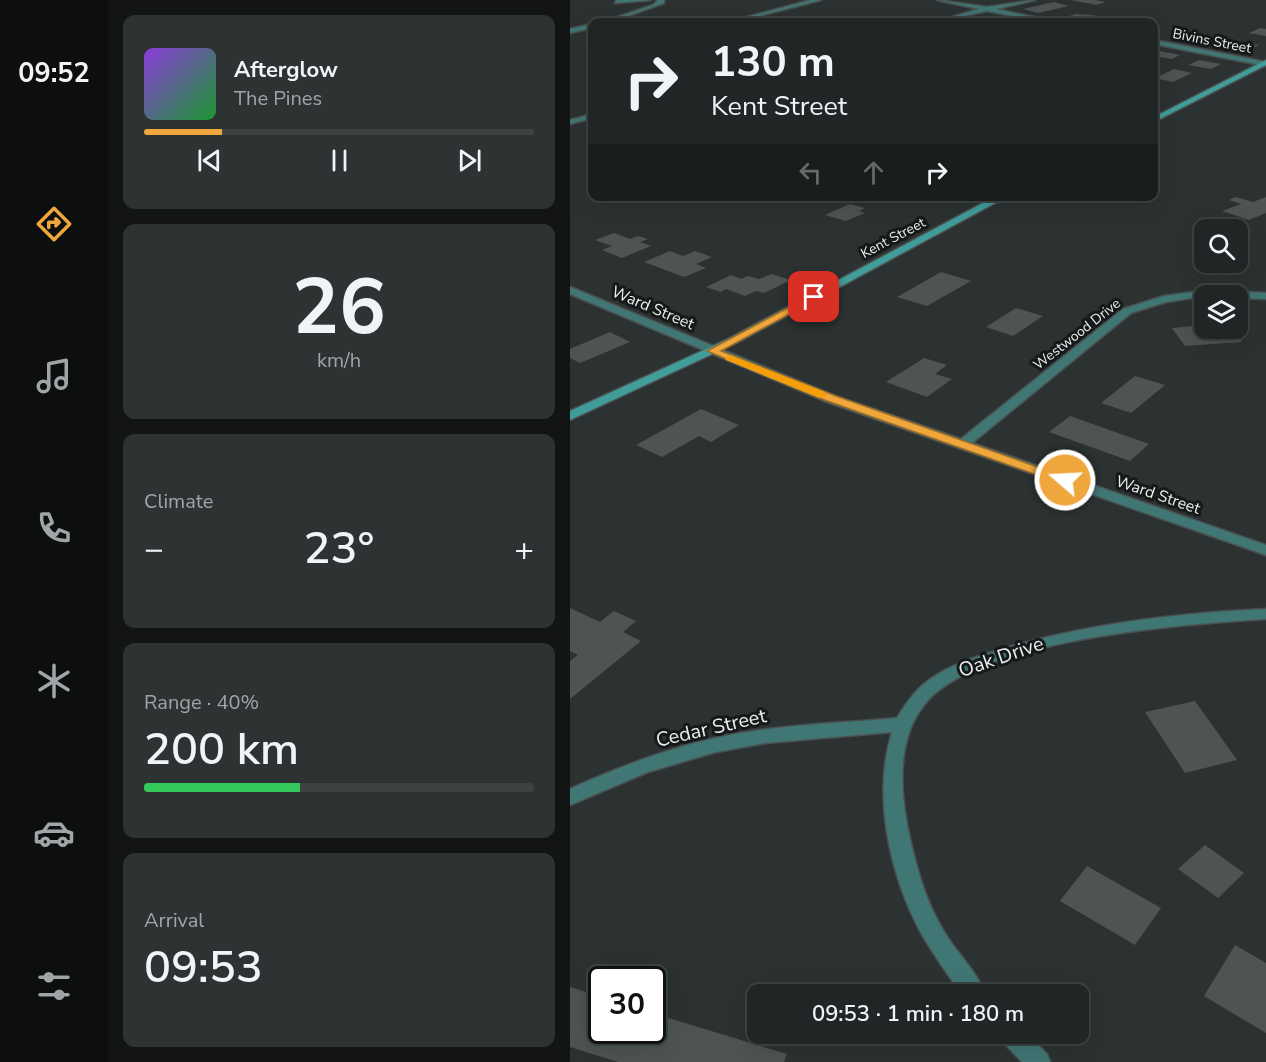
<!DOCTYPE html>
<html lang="en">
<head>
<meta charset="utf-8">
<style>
  :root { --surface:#202625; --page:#2d3232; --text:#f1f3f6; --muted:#a2a5a7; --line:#3d4342; --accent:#efa73d }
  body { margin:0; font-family:"Nunito Sans",sans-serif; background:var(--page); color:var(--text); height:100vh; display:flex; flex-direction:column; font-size:22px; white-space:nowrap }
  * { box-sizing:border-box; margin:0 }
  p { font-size:20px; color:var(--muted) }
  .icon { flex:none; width:33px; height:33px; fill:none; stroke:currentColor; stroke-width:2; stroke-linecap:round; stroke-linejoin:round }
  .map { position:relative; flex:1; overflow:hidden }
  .side { display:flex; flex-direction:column; gap:15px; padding:15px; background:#121514; width:462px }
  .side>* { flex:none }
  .guide { position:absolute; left:18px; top:18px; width:570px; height:183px; border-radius:12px; box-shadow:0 6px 24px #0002,0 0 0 2px var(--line); background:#202625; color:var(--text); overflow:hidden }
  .tools { position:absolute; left:624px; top:219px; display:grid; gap:12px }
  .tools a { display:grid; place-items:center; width:54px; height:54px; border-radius:12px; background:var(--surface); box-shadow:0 6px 24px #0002,0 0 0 2px var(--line); font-size:30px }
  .speed { position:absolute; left:18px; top:966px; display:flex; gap:12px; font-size:30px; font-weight:700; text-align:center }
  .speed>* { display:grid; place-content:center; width:78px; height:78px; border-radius:50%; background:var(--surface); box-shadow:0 6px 24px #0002,0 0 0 2px var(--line); line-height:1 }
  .speed .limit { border:3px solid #111; border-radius:9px; background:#fff; color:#111 }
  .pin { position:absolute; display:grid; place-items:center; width:51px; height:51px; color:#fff; margin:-26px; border-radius:12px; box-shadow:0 3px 9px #0006 }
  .me { position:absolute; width:66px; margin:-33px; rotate:289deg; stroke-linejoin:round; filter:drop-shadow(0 0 4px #0008) }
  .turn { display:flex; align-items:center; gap:21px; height:126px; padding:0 24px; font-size:27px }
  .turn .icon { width:78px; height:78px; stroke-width:2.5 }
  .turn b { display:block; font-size:42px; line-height:51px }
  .lanes { display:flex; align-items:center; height:57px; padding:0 24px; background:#0003; justify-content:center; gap:30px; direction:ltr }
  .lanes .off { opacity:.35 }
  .big { font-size:45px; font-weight:600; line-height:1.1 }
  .side .widget { flex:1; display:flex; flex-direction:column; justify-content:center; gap:9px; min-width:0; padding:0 21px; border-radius:12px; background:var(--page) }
  .side .dial { align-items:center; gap:0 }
  .dial b { font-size:78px; line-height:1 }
  .song { display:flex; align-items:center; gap:18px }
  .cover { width:72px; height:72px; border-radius:9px; background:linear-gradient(135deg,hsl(270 70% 55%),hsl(130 70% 35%)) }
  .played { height:6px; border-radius:3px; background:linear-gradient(90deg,var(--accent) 20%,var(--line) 20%) }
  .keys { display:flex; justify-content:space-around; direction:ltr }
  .heat { display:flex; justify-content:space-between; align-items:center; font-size:33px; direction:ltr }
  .charge { height:9px; border-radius:4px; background:linear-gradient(90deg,#34c759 40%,var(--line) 0) }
  .trip { position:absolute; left:177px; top:984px; width:342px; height:60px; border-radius:12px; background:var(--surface); box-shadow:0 6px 24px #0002,0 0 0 2px var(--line); font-weight:600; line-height:60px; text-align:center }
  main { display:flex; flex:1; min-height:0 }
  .dock { display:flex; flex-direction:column; width:108px; justify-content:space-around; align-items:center; background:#0d0f0f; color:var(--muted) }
  .dock .icon { width:42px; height:42px }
  .dock .active { color:var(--accent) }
  .dock b { font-size:27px; color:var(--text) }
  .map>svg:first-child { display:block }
</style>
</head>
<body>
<main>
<nav class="dock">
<b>09:52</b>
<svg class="icon active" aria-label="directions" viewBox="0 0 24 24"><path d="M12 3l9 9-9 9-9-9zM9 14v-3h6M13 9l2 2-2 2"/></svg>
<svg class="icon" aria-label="music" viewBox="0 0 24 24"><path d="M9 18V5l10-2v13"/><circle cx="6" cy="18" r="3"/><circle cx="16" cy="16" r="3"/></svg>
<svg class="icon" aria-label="phone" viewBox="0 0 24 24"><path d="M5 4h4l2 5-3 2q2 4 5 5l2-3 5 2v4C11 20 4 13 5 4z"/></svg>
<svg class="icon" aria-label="climate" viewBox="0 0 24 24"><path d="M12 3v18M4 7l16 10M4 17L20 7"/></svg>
<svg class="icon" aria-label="car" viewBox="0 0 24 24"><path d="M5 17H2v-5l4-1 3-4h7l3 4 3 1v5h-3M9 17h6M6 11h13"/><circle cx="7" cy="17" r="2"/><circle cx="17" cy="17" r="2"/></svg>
<svg class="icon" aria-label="filters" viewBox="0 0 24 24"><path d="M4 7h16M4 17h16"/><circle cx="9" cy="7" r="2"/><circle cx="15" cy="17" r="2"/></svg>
</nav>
<section class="side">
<div class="widget">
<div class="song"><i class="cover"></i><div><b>Afterglow</b><p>The Pines</p></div></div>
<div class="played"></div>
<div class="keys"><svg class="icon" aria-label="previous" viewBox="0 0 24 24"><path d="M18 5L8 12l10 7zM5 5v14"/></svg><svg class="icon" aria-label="pause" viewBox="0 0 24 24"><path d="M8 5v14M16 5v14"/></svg><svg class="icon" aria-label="next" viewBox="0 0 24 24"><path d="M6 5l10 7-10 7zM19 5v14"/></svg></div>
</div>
<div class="widget dial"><b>26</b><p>km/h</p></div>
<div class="widget"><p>Climate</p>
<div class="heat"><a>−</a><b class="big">23°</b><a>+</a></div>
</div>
<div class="widget"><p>Range · 40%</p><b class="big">200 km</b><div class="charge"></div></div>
<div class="widget"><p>Arrival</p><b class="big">09:53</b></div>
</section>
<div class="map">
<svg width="696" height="1062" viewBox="0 0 696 1062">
  <rect width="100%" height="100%" fill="#2b3231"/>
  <g fill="#4d5453">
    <polygon points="501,0 525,0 536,2 526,5"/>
    <polygon points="484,2 499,6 468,13 453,9"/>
    <polygon points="506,14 522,15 548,20 526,22 499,16"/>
    <polygon points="690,28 696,29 696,36 679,33"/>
    <polygon points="622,32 635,36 624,41 607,38"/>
    <polygon points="662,41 689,45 681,49 650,46"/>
    <polygon points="584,50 610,55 602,59 584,56"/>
    <polygon points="629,60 651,64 641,69 618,65"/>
    <polygon points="604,69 622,73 603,82 585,78"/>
    <polygon points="666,197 683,202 696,197 696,213 679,220 652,211 671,204 659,200"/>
    <polygon points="280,204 295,208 289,211 295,213 276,221 255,215"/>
    <polygon points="44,233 60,239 68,236 78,239 70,242 81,246 52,258 32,250 42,246 25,240"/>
    <polygon points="100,251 113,256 125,251 142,257 126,264 136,268 114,277 74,262"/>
    <polygon points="371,272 401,281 357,306 327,297"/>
    <polygon points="202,274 221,280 194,293 186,291 175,296 156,289 151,292 136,287 161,275 171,279 178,276 189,279"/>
    <polygon points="446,308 473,316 443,336 416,327"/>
    <polygon points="634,325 634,328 661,328 672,342 615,346 602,328"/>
    <polygon points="40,332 60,342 10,363 0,358 0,349"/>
    <polygon points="354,358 377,365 365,374 382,379 357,397 316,382"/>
    <polygon points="565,376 595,385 561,413 531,403"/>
    <polygon points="131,409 169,425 141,442 129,436 92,457 66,445"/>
    <polygon points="500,416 579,444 560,461 479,432"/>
    <polygon points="0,608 30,622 44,611 66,621 53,632 71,641 0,699 0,661 8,655 0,651"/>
    <polygon points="625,701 667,760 615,773 575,712"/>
    <polygon points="635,845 674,873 648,898 608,869"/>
    <polygon points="517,866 591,908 565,945 490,901"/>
    <polygon points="665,945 696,963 696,1033 634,996"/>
    <polygon points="0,987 32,997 32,1030 82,1030 82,1013 217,1054 214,1062 48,1062 0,1047"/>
  </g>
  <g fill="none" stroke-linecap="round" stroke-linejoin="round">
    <defs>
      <g id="street">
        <polygon points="47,0 81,0 45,3"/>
        <polygon points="88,0 94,0 94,3 41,22 33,22 83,5"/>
        <polygon points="241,0 251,0 166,22 158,22"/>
        <polygon points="367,0 417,7 465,0 426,9 487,22 477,22 417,11 365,22 409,9"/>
        <polygon points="22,24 22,28 0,33 0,29"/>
        <polygon points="584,40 696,62 696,66 584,44"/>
        <polygon points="22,114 22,118 0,124 0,120"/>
        <polygon points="0,287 265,396 391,439 553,309 594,296 638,290 696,293 696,299 668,298 668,296 634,296 596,302 561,313 402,443 696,545 696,555 257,402 0,294"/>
        <path d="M 696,609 L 696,619 C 615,624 405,639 354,705 C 320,748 333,815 346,863 C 353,890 363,915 378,938 C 390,956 408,974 415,994 L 391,994 C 378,974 363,954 351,933 C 320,875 302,796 322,732 L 196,743 L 146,752 L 78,772 L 0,805 L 0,789 C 55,764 112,743 171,733 C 222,724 275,723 327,718 C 336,703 345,690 359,680 C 382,663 412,655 439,647 C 523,623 609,613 696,609 Z"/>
        <polygon points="429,1034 457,1034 477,1054 480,1062 452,1062 433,1042"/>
      </g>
      <g id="secondary">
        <polygon points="696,60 696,65 584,122 584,117"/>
        <polygon points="426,196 438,196 166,343 0,420 0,411 158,339"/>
      </g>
    </defs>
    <use href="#street" stroke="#4a504f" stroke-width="3"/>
    <use href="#secondary" stroke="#4a504f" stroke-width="3"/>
    <use href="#street" fill="#407674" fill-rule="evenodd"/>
    <use href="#secondary" fill="#409d9a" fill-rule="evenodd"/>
  </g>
  <polygon fill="#efa73d" stroke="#9b6d28" stroke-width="1.5" points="244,294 247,295 247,299 151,351 266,396 499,478 501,480 499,483 490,483 257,401 137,351"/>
  <polygon fill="#f59e0b" points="160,355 255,392 257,395 251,398 247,397 156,360 155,358"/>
  <g text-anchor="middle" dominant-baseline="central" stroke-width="6" stroke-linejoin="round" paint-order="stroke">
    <g font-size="14" fill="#eaeeee" stroke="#161919">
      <text transform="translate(642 41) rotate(11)">Bivins Street</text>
      <text transform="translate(323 238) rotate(-28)">Kent Street</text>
      <text transform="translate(507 334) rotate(-38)">Westwood Drive</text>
    </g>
    <g font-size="16" fill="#eaeeee" stroke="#161919">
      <text transform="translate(83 308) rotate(23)">Ward Street</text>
      <text transform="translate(588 495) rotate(19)">Ward Street</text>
    </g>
    <g font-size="20" fill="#eaeeee" stroke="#161919">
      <text transform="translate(431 657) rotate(-19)">Oak Drive</text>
      <text transform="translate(141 728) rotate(-13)">Cedar Street</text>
    </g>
  </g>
</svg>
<div class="tools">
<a><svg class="icon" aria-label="search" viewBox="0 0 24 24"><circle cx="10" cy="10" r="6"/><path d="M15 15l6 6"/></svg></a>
<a><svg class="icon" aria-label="layers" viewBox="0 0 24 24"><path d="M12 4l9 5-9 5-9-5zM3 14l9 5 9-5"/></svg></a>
</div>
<div class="speed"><div class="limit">30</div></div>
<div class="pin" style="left:244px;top:297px;background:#d93025"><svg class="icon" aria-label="arrive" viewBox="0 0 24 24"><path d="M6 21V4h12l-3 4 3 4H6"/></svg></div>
<svg class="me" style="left:495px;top:480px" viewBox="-20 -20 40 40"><circle r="17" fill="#efa73d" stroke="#fff" stroke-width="3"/><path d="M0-11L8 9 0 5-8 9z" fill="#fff"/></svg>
<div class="trip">09:53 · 1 min · 180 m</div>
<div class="guide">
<div class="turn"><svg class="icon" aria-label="right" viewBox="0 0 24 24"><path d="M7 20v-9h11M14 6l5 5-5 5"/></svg><div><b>130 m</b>Kent Street</div></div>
<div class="lanes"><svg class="icon off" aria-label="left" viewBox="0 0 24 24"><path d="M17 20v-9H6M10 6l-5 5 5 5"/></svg><svg class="icon off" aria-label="ahead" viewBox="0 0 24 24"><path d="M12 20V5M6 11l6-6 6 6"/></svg><svg class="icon" aria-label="right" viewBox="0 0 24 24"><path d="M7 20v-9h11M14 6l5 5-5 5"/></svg></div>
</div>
</div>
</main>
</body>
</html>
